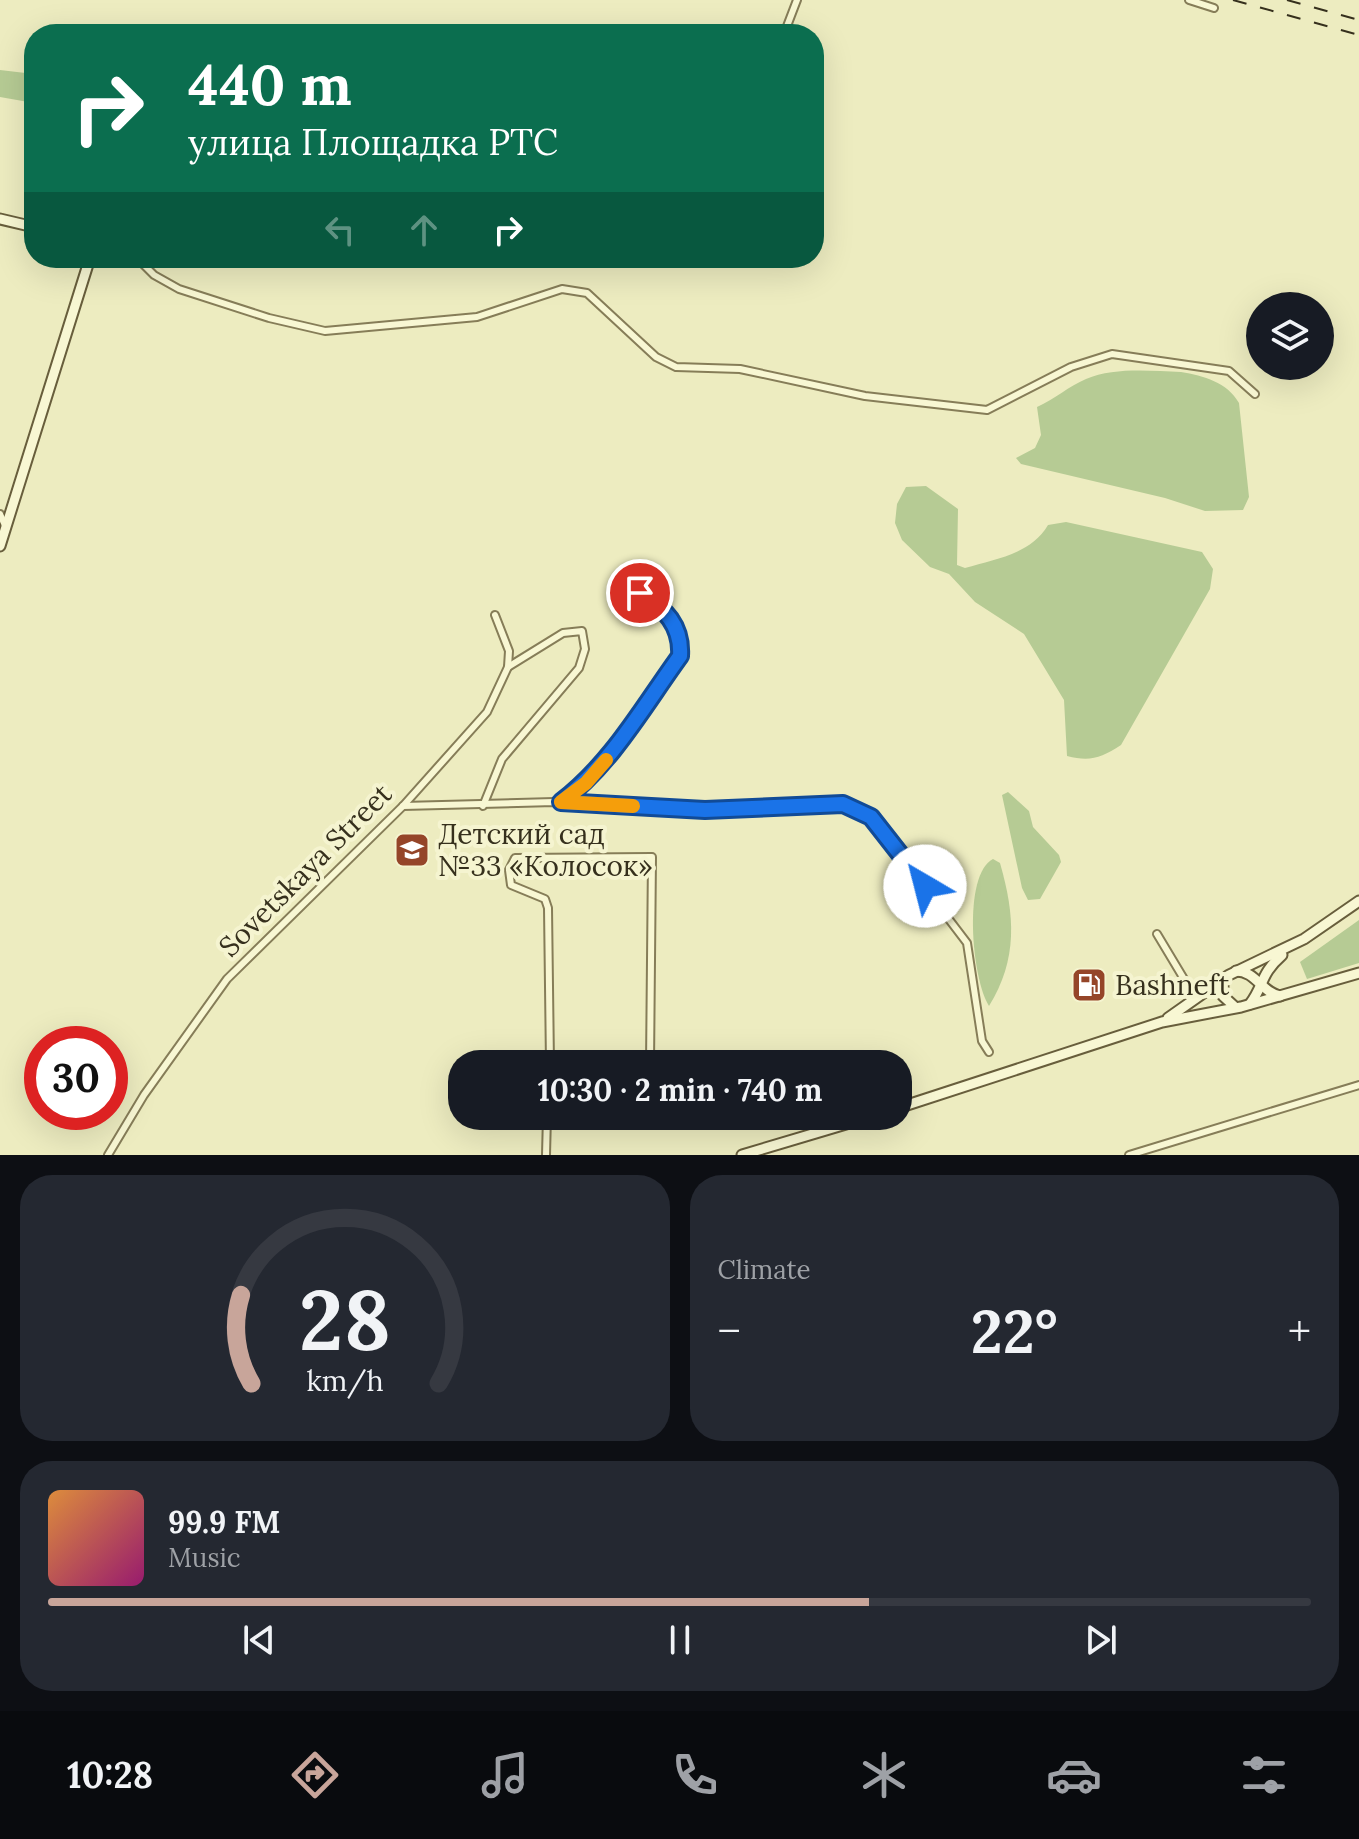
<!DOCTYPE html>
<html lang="en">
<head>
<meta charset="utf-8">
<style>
  :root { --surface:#171b24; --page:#242831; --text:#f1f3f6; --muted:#9ea1a6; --line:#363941; --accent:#c8a59a }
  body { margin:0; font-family:Lora,serif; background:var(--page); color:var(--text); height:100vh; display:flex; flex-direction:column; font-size:30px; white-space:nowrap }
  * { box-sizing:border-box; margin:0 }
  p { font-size:26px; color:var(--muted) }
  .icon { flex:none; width:44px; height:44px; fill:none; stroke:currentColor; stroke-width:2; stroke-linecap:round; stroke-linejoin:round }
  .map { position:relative; height:1155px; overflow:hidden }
  .details { display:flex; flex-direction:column; gap:20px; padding:20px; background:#0d0f14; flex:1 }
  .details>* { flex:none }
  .top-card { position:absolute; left:24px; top:24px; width:800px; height:244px; border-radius:32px; box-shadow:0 8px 32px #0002; background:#0b6e4f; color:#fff; overflow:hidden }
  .tools { position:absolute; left:1246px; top:292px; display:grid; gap:16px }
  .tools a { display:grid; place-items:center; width:88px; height:88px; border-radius:50%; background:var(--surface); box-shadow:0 8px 32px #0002; font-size:40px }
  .speed { position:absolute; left:24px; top:1026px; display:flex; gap:16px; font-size:40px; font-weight:700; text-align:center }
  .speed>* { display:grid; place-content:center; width:104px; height:104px; border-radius:50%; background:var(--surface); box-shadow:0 8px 32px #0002; line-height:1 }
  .speed .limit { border:12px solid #d22; background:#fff; color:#111 }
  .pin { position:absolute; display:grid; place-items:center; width:68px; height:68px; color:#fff; margin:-34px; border:4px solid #fff; border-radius:50%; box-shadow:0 2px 8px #0007 }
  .me { position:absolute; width:88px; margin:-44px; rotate:323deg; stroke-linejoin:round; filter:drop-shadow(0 0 6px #0008) }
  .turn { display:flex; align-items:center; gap:28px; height:168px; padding:0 32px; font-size:36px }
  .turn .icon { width:104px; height:104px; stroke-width:2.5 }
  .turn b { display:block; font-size:56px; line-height:68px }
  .lanes { display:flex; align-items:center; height:76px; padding:0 32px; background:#0003; justify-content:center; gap:40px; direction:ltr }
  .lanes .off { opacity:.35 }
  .big { font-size:60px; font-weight:700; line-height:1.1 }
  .details .widget { flex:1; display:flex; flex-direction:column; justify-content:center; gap:12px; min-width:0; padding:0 28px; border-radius:32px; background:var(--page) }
  .details .dial { align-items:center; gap:0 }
  .dial svg { height:208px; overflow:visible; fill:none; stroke:var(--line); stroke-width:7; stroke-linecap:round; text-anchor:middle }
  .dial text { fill:var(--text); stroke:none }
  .song { display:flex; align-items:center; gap:24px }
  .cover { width:96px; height:96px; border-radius:12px; background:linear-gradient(135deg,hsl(30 70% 55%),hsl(320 70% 35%)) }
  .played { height:8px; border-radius:4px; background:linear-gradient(90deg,var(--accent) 65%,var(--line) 65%) }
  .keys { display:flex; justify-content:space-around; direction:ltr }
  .heat { display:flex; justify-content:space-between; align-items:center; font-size:44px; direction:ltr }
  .details .tiles { flex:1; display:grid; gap:20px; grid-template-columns:1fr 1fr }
  .widget:last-child { grid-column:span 2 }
  .trip { position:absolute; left:448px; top:1050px; width:464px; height:80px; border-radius:32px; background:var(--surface); box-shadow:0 8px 32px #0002; font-weight:700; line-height:80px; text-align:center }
  .tabs { display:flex; height:128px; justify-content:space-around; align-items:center; background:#090b0e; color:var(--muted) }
  .tabs .icon { width:56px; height:56px }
  .tabs .on { color:var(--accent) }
  .tabs b { font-size:36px; color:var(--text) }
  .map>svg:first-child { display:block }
</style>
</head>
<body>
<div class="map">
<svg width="1359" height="1155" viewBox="0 0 1359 1155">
  <rect width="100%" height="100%" fill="#edecc0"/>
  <g fill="#b6cb94">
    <polygon points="0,70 34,74 34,103 0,97"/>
    <path d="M 1181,372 C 1204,376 1227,382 1239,403 L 1249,497 L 1243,510 L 1205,511 L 1165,498 L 1021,464 L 1016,458 L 1035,448 L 1041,435 L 1037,407 C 1055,399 1069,386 1086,379 C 1114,367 1151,371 1181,372 Z"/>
    <path d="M 926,486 L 958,509 L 957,565 L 965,568 C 996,559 1031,554 1048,525 L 1066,522 L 1202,552 L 1213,569 L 1210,589 L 1121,745 C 1101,758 1090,762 1067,756 L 1064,700 L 1024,634 L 975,602 L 949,574 L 930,567 L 902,540 L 895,523 L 897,504 L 906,487 Z"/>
    <polygon points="1008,792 1029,811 1033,827 1059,855 1061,862 1040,899 1028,900 1022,888 1002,795"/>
    <path d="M 993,859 L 1000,863 C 1015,915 1018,959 989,1006 C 972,980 962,875 993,859 Z"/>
    <polygon points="1359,920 1359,963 1307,979 1300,962"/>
  </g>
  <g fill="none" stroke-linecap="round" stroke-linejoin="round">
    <defs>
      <g id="street">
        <polyline points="1189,0 1214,8"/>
        <polyline points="784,34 797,0"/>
        <polyline points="137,258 154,275 179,289 269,318 325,331 477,317 562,289 587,293 656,357 676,367 740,369 865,396 987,410 1071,367 1112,354 1229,371 1255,394"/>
        <polyline points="251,258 254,259"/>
        <polyline points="0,514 6,528"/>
        <path d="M 561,802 C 612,763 643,707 680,656 C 682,626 665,608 640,593"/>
        <polyline points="403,806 554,802 705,810 843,804 871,817 967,943 982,1041 989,1052"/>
        <polyline points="483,806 502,759 579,668 585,649 582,631 563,633 508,667"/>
        <polyline points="1157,934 1196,999"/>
        <polyline points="550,1064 548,908 545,899 511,885 509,870 515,858 652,857 650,1064"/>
        <polyline points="108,1155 144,1095 227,979 403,806 487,712 508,667 509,651 495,615"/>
        <polyline points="546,1155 547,1116"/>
        <polyline points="1129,1155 1359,1085"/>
      </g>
      <g id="secondary">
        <polyline points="0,219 34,227"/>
        <polyline points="0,546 90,258"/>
        <path d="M 1236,971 C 1256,971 1261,992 1280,996"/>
        <polyline points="1223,981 1223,996 1235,1007"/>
        <path d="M 1250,1004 C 1264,986 1260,974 1282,955"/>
        <polyline points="1168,1018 1229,975 1304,939 1359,901"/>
        <polyline points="898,1108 1162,1022 1241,1007 1359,973"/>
        <polyline points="742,1155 873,1116"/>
      </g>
    </defs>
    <use href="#street" stroke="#867d58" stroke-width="10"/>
    <use href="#secondary" stroke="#685e3c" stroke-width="13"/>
    <use href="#street" stroke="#f8f7d3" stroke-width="6"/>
    <use href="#secondary" stroke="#f8f7d3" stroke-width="9"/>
    <g stroke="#36301d" stroke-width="2" stroke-dasharray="14 14" stroke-linecap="butt">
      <polyline points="1233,0 1359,35"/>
      <polyline points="1287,0 1359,20"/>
    </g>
  </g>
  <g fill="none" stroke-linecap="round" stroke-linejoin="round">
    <defs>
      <path id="route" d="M 640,593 C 665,608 682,626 680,656 C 643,707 612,763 561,802 L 705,810 L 843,804 L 871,817 L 925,886"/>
    </defs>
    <use href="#route" stroke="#114b97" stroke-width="20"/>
    <use href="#route" stroke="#1a73e8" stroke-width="14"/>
    <polyline stroke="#f59e0b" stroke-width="14" points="606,760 586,783 561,802 633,806"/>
  </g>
  <defs>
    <symbol id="school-square" viewBox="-11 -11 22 22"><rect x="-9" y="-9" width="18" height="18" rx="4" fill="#954529" stroke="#f5f4d0"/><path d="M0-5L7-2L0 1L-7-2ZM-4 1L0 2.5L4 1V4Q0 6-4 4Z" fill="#fff"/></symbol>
    <symbol id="fuel-square" viewBox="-11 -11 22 22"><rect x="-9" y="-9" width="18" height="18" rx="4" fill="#954529" stroke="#f5f4d0"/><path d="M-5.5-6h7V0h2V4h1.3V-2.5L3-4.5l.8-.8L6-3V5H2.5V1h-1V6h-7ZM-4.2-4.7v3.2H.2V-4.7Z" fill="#fff"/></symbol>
  </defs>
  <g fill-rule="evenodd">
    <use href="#school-square" x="392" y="830" width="40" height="40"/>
    <use href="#fuel-square" x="1069" y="965" width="40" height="40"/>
  </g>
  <g text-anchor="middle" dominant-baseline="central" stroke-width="8" stroke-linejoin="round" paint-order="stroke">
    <g font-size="28" fill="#36301d" stroke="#f5f4d0" text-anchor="start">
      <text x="438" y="834">Детский сад<tspan x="438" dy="32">№33 «Колосок»</tspan></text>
      <text x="1115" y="985">Bashneft</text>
    </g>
    <g font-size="28" fill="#36301d" stroke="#f5f4d0">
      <text transform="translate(305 870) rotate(-45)">Sovetskaya Street</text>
    </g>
  </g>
</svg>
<div class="tools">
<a><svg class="icon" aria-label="layers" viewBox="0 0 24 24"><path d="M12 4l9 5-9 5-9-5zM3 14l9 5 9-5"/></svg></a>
</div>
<div class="speed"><div class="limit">30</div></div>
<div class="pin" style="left:640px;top:593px;background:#d93025"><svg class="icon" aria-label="arrive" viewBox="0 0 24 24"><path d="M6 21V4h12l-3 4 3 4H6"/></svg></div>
<svg class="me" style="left:925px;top:886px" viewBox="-20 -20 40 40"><circle r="19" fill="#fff"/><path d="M0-13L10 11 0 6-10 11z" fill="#1a73e8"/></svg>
<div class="trip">10:30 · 2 min · 740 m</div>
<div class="top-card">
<div class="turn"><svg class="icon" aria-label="right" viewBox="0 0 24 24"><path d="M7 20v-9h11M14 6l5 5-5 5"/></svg><div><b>440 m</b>улица Площадка РТС</div></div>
<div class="lanes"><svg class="icon off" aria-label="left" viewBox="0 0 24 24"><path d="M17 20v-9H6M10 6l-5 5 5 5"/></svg><svg class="icon off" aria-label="ahead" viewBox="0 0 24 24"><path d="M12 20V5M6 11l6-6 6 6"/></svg><svg class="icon" aria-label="right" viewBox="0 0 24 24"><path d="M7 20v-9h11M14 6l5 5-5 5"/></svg></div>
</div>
</div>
<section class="details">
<div class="tiles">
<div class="widget dial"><svg viewBox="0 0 100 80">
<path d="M14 69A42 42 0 1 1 86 69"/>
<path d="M14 69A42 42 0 0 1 10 35" stroke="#c8a59a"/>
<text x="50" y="56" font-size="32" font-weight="700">28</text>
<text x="50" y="72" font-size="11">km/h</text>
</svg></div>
<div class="widget"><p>Climate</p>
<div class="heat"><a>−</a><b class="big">22°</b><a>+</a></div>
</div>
<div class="widget">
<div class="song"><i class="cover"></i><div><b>99.9 FM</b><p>Music</p></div></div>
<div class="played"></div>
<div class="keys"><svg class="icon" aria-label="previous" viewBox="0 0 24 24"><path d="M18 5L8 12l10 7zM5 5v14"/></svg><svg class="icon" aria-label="pause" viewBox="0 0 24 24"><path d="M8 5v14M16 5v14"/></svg><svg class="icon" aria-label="next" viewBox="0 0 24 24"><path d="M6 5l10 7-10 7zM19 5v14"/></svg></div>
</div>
</div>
</section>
<nav class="tabs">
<b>10:28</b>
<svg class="icon on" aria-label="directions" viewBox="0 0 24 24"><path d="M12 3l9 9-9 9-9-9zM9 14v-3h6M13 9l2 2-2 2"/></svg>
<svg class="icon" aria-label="music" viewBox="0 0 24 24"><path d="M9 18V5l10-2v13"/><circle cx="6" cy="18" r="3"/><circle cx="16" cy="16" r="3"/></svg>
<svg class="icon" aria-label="phone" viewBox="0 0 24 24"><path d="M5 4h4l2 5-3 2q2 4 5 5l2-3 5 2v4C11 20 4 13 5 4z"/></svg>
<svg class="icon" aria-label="climate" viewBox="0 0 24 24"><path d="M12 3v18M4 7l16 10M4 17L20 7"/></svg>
<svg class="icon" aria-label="car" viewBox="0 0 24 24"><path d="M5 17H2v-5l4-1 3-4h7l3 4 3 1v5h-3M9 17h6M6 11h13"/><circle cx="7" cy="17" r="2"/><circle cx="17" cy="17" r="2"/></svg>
<svg class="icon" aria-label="filters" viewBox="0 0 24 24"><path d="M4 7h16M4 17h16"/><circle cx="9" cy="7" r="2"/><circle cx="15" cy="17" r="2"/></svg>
</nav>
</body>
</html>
